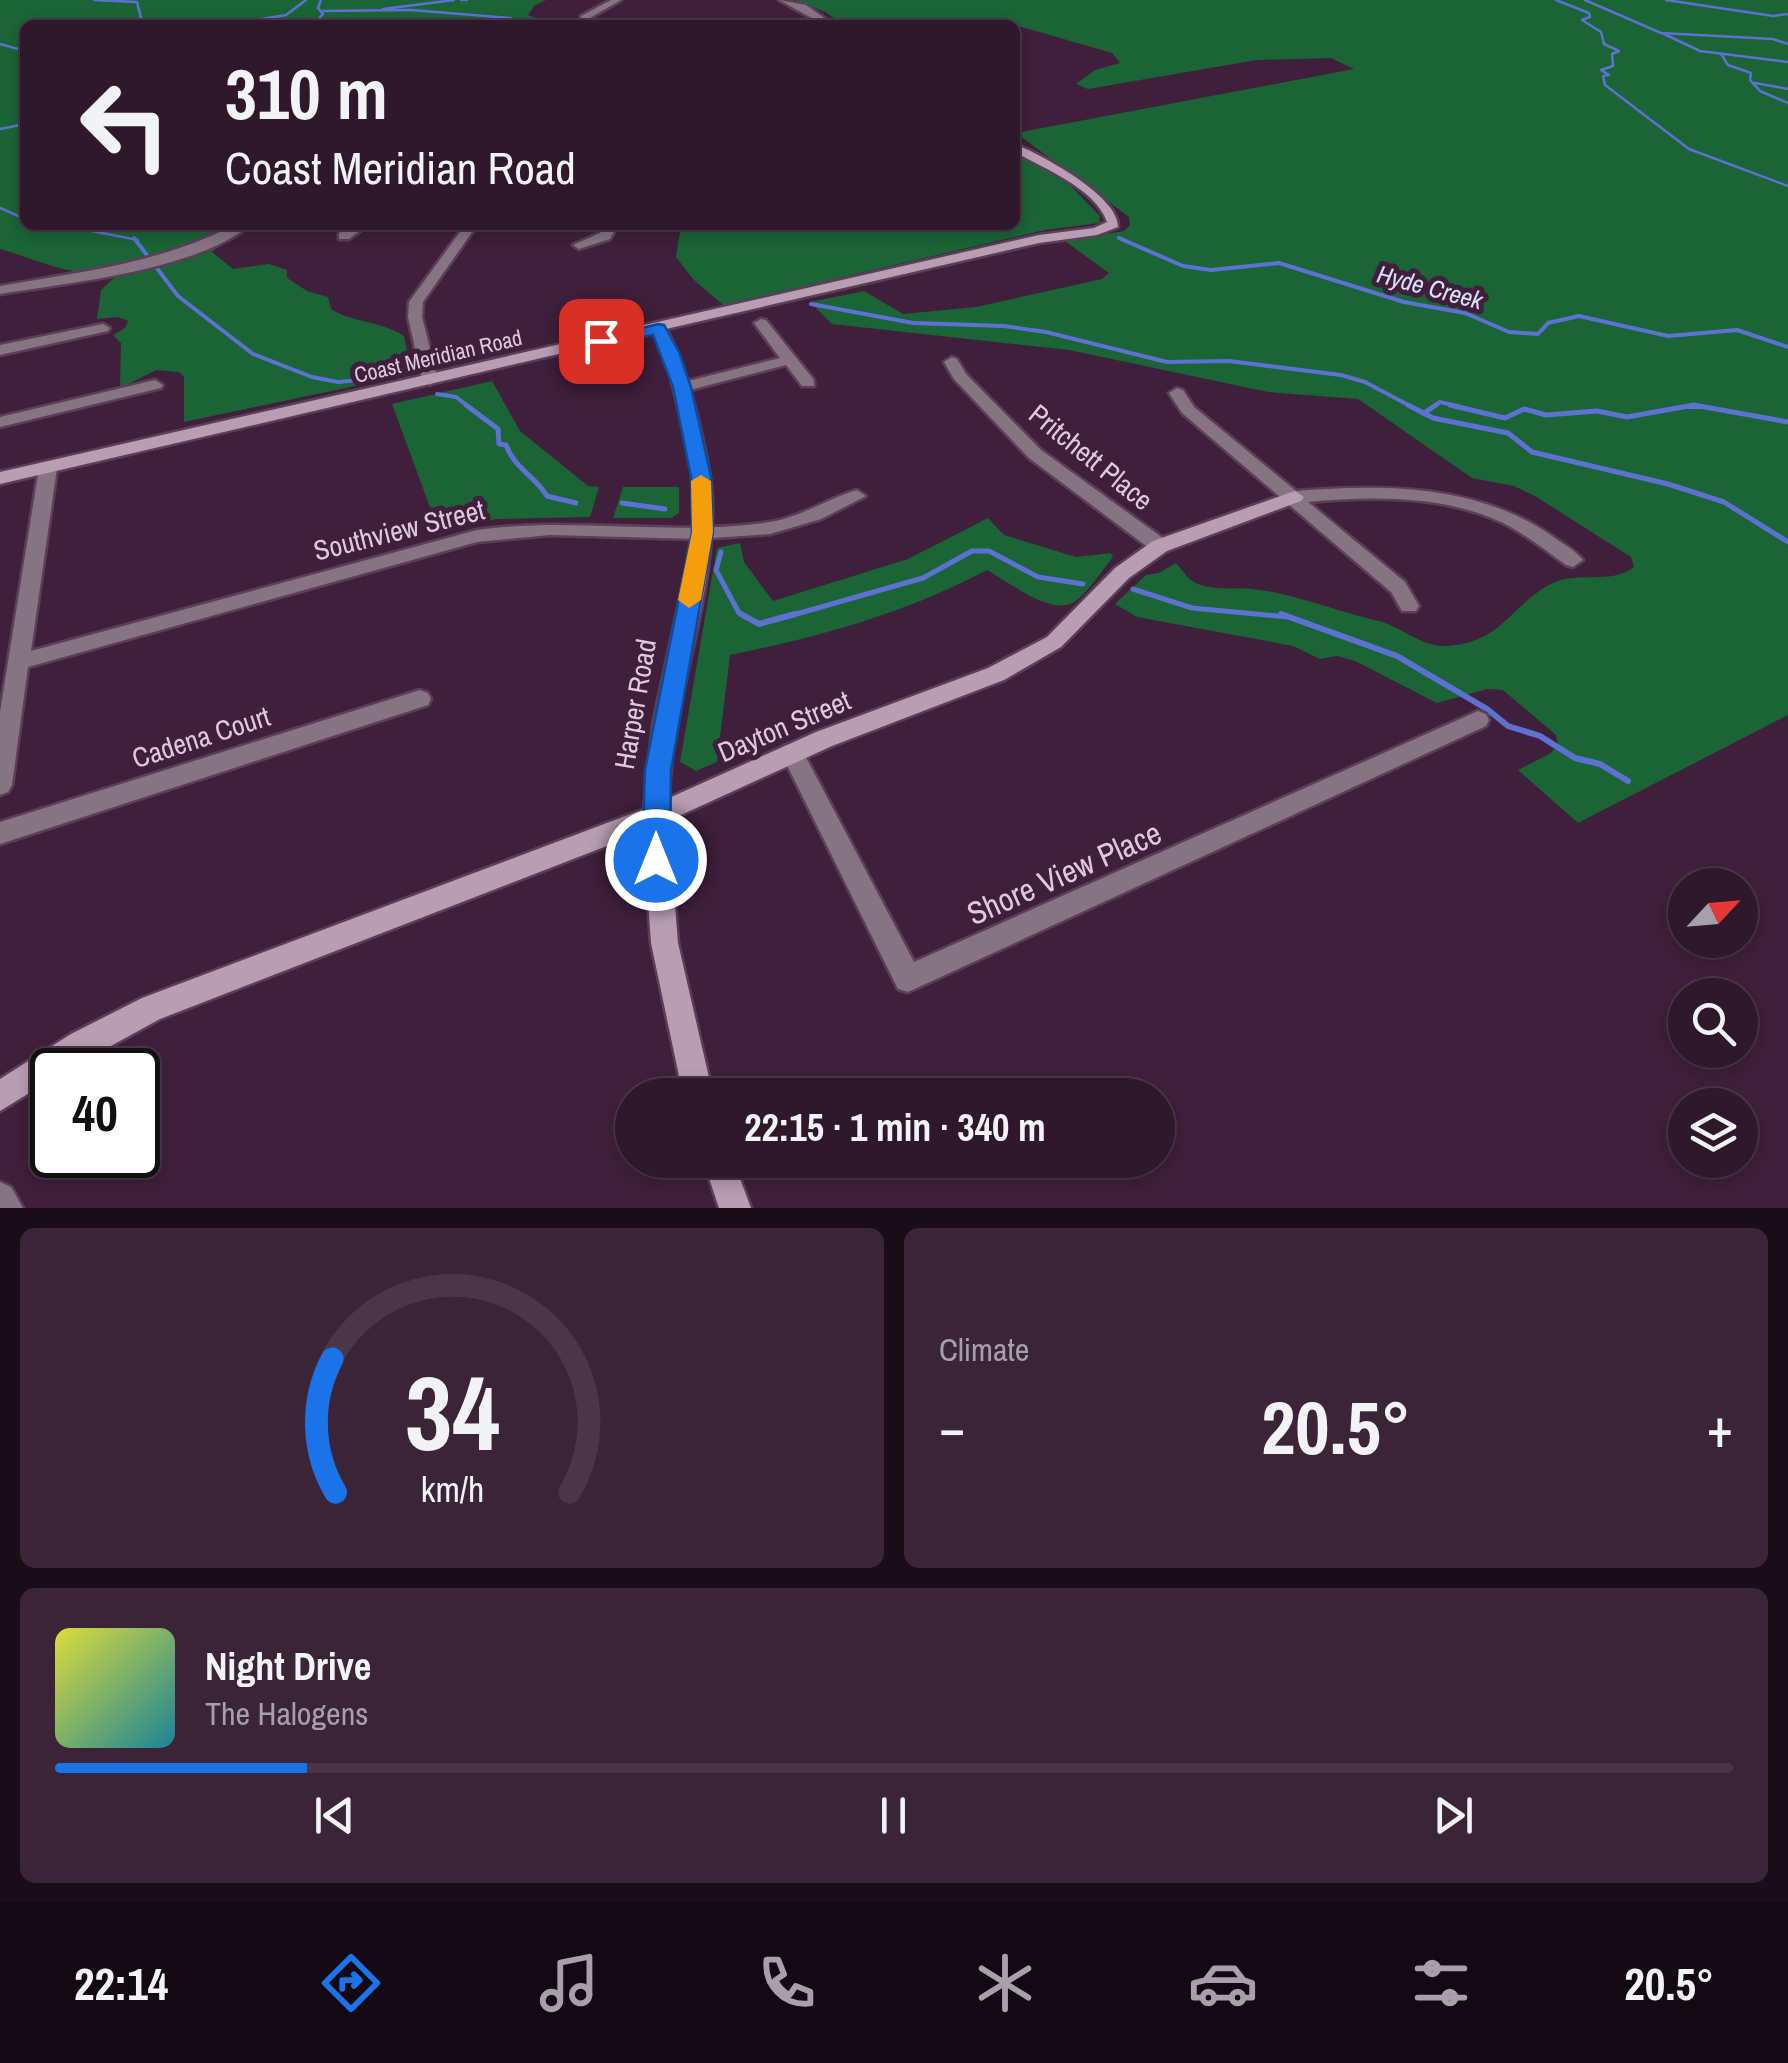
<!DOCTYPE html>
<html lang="en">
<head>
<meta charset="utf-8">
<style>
  :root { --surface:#2f172c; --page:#3b2438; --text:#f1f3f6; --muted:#a79fa9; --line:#4a3648; --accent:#1a73e8 }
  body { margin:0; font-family:"Archivo Narrow",sans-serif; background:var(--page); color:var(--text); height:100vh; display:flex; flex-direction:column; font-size:38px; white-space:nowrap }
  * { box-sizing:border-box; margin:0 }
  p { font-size:32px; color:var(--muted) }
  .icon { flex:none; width:55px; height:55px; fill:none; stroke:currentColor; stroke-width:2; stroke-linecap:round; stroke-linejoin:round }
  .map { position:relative; height:1208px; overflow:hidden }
  .panel { display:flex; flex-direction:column; gap:20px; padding:20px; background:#1a0d18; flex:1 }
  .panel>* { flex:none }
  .guide { position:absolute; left:20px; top:20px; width:1000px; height:210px; border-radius:15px; box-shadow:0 5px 15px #0003,0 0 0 2px var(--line); background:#2f172c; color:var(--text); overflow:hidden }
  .needle { width:65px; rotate:64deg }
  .controls { position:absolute; left:1668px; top:868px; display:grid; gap:20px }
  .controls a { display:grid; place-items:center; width:90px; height:90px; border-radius:50%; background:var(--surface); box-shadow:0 5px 15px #0003,0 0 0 2px var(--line); font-size:50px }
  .speed { position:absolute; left:30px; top:1048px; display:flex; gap:20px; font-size:50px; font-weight:700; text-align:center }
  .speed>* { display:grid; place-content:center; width:130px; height:130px; border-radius:50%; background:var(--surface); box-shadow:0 5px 15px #0003,0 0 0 2px var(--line); line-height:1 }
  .speed .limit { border:5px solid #111; border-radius:15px; background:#fff; color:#111 }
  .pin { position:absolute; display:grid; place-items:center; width:85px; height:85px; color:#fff; margin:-42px; border-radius:20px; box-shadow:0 5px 15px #0006 }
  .me { position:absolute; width:110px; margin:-55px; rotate:0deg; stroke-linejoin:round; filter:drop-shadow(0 0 8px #0008) }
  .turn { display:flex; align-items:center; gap:35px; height:210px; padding:0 40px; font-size:45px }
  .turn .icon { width:130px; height:130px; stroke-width:2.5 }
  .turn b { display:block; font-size:70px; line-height:85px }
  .big { font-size:75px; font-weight:700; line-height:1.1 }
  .panel .widget { flex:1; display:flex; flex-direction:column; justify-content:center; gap:15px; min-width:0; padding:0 35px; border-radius:15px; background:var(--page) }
  .panel .dial { align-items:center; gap:0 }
  .dial svg { height:260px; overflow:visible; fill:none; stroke:var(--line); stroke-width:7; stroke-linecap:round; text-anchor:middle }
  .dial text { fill:var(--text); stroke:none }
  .song { display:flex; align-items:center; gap:30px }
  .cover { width:120px; height:120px; border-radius:15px; background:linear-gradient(135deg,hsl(60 70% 55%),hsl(190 70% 35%)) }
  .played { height:10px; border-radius:5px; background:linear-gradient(90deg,var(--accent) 15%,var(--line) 15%) }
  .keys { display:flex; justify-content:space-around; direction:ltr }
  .heat { display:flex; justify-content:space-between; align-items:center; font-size:55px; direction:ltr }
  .panel .tiles { flex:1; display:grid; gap:20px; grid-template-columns:1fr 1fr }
  .widget:last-child { grid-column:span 2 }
  .trip { position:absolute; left:615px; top:1078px; width:560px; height:100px; border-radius:50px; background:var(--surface); box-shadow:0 5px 15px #0003,0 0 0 2px var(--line); font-weight:700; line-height:100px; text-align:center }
  .dock { display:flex; height:160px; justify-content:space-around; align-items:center; background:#130912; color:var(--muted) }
  .dock .icon { width:70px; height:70px }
  .dock .selected { color:var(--accent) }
  .dock b { font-size:45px; color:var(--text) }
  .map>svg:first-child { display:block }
</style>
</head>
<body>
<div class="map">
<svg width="1788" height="1208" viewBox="0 0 1788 1208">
  <rect width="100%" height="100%" fill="#3f1f3b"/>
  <g fill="#1a6436">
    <path d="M 0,0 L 546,0 L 534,6 L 528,15 L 549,23 L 577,25 L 25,25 L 25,225 L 234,225 C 190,246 135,272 84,272 C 62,272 23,255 0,249 Z"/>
    <path d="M 795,0 L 1788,0 L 1788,715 L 1578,823 L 1518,770 L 1551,753 L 1558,744 L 1556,735 L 1503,690 L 1487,689 L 1437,703 L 1355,661 L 1337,656 L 1320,659 L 1293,646 L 1137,617 L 1115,604 L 1146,575 L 1159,573 L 1176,563 C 1183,571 1188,580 1198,584 C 1217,591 1232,587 1251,589 C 1289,592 1339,612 1378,621 C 1400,626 1419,645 1442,646 C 1502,646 1512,602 1553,583 C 1579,571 1611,585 1634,567 L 1631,557 L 1535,496 L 1514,486 L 1472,478 L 1358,399 L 1268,392 L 1069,350 L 832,324 L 810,302 L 864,291 L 903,314 L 976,307 L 1102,279 L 1109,273 L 1065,241 L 1124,231 L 1130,225 L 1129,217 L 1016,133 L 1354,69 L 1331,58 L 1257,60 L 1088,89 L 1076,84 L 1095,70 L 1120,63 L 1112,53 L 998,20 L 954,25 L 844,25 L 825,12 Z"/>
    <polygon points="1015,151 1067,182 1100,216 1099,223 1045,230 723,305 693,279 676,257 681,225 1015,225"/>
    <path d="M 217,248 L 212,252 L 233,269 L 269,264 L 287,270 L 287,278 L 307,291 L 328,297 L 331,309 C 353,323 382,321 404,336 L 412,374 L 184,422 L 184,377 L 179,372 L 156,370 L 120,388 L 121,343 L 113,335 L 125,328 L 128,321 L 118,317 L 97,319 L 101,290 L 116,276 Z"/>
    <polygon points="492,381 520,431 588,486 599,487 590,517 496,519 439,532 392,404"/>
    <polygon points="623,487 679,487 679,513 672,518 613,518"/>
    <path d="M 988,518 L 1004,535 L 1076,557 L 1111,553 L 1113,557 C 1102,570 1090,590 1076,601 C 1052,618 1008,581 987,570 C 906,613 820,637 730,655 L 717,762 L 696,771 L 680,762 L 717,548 L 740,543 L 744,562 L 773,601 L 908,559 Z"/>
  </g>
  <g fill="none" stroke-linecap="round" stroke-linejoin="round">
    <g stroke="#5d71d3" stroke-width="2.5">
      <polyline points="94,0 137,2 141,18 136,22"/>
      <polyline points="461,0 467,0"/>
      <polyline points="1556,0 1589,13 1590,17 1582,20 1601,32 1604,44 1619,51 1612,54 1613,66 1601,70 1609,75 1603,76 1605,85 1689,149 1788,186"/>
      <polyline points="1585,0 1661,33 1773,39 1788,44"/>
      <polyline points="1666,0 1773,16 1788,14"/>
      <polyline points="383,9 454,0"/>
      <polyline points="323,11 411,10 511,18"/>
      <polyline points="255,20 286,15 306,0"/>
      <polyline points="313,25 323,14 318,8 321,0"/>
      <polyline points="1664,34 1700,51 1788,62"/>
      <polyline points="0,44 25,51"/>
      <polyline points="1721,54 1728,65 1751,73 1750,80 1760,91 1788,103"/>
      <polyline points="1755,83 1788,89"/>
      <polyline points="0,129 25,124"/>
      <polyline points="0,208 25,219"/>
      <polyline points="61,225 138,240"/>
      <polyline points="1118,237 1124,240"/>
    </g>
    <g stroke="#5d71d3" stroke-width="4">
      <polyline points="134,238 178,296 253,354 312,377 338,382 393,377"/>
      <polyline points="1119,238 1183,266 1211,270 1279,263 1404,302 1465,313 1509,332 1538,334 1548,323 1579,316 1668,336 1737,330 1788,347"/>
      <polyline points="811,304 913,323 1004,326 1046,332 1167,362 1229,361 1341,375 1365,382 1412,407"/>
      <polyline points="437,394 456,397 469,407"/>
      <polyline points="1433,407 1440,402 1461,407"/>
      <polyline points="1688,407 1706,407"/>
    </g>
    <g stroke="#5d71d3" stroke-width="5">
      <path d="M 466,405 L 498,429 L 499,444 L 506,445 C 515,469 534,475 547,496 L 576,503"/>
      <polyline points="1408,405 1433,418 1508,433 1532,452 1668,484 1724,502 1788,542"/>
      <polyline points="1450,405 1505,418 1524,409 1546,415 1597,411 1627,417 1694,405 1788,422"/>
      <polyline points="1424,413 1436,405"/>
      <polyline points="622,503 665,509"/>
      <polyline points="721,552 716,570 739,613 745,617"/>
      <polyline points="1133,589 1192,608 1288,617"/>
      <polyline points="786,617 923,578 972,551 989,551 1038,577 1083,584"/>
    </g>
    <g stroke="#5d71d3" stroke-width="6">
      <polyline points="741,614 759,624 795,614"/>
      <polyline points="1281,614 1397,656 1487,709 1508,726 1540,736 1575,758 1600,764 1628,781"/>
    </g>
    <defs>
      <g id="street">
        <polygon points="611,0 621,0 588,19 589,25 581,25 581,16"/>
        <path d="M 779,0 L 806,5 L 834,25 C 820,25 793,7 779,0 Z"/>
        <path d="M 234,225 L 250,225 C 194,271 72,282 0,294 L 0,286 C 80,272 161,263 234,225 Z"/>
        <polygon points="353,225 368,225 349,239 339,239 339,233"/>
        <polygon points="465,225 477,225 423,302 422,317 438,380 430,385 422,380 408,317 409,302"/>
        <polygon points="606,225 618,225 610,239 579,249 573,245 600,233"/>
        <polygon points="761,319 766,320 814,380 814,386 802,386 786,365 682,392 676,390 676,384 780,358 754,323"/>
        <polygon points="103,324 110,328 108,331 0,355 0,345"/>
        <polygon points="952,357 957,359 966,374 1041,450 1167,541 1169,546 1167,551 1153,551 1029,458 954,379 944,362"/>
        <polygon points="155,380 163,385 161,388 0,427 0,417"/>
        <path d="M 1177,388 L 1183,390 L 1194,407 L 1296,491 C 1383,484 1477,484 1552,536 C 1563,544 1575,550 1583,560 L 1573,567 L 1566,565 C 1545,550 1524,533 1501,522 C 1442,495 1371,496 1308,502 L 1405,582 L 1419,606 L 1416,611 L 1402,611 L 1391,592 L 1182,413 L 1169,393 Z"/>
        <path d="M 48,463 L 57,468 L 31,651 L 477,530 C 575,516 673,537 770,522 C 801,517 827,499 857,490 L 866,496 L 821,519 L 770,534 L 697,539 L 550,535 L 477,542 L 28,667 L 12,785 L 8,792 L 0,795 L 0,712 L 39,468 Z"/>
        <polygon points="420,690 428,693 431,699 428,705 0,844 0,822"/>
        <polygon points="1478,711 1486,714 1489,720 1486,726 908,992 898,989 781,753 784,746 792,744 800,746 914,962"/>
        <polygon points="0,1182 11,1187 23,1208 0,1208"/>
      </g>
      <g id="secondary">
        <path d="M 1015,144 C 1042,155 1119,196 1118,227 L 1097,235 L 1039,243 L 666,329 C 681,357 689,386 697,416 C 705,449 713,482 712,515 C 711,610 671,702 669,798 L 816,732 L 988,668 L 1047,637 L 1115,568 L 1153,541 L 1289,493 L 1295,491 L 1304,497 L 1301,501 L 1167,551 L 1129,578 L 1061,647 L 1004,680 L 832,746 L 668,821 L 678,943 L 713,1095 L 683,1095 L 651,943 L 643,832 L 160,1019 L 67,1070 L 52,1070 L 52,1079 L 0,1111 L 0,1079 L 71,1034 L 142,998 L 644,809 L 653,724 L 687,566 L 694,519 L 692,474 L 680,414 L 669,370 L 653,332 L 0,484 L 0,472 L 1039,235 L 1094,228 L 1107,222 C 1095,188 1044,169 1015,152 Z"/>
        <polygon points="703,1160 733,1160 751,1208 719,1208"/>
      </g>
    </defs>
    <use href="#street" stroke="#5c3e58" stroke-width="5"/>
    <use href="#secondary" stroke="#5c3e58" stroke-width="5"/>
    <use href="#street" fill="#867482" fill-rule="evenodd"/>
    <use href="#secondary" fill="#b89db3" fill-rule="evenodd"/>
  </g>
  <polygon fill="#1a73e8" stroke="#114b97" stroke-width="2.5" points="658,324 664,325 679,352 691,387 711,477 713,532 671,770 670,860 666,870 656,873 646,870 642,860 645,770 692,532 691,477 673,387 653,335 601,346 592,341"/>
  <polygon fill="#f59e0b" points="701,475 711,481 713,532 701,600 689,608 678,600 692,532 691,481"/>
  <g text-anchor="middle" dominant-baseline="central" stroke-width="10" stroke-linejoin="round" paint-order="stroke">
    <g font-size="22" fill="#dfcadb" stroke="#3f1f3b">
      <text transform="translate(438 356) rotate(-13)">Coast Meridian Road</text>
    </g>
    <g font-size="25" font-style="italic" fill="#dae2fb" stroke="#3f1f3b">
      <text transform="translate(1430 287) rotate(15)">Hyde Creek</text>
    </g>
    <g font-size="28" fill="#dfcadb" stroke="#3f1f3b">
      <text transform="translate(1091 457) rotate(39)">Pritchett Place</text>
      <text transform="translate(399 530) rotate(-14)">Southview Street</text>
      <text transform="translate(635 704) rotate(-80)">Harper Road</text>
      <text transform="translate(784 726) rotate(-23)">Dayton Street</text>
      <text transform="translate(201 737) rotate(-18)">Cadena Court</text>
    </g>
    <g font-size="32" fill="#dfcadb" stroke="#3f1f3b">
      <text transform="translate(1064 873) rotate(-24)">Shore View Place</text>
    </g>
  </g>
</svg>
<div class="controls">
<a><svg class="needle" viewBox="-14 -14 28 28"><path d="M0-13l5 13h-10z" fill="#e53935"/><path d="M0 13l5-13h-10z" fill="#a79fa9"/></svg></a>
<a><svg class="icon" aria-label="search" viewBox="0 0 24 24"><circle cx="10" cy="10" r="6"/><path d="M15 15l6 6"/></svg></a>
<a><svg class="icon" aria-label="layers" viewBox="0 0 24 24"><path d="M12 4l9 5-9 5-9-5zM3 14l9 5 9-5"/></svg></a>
</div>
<div class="speed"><div class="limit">40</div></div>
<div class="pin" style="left:601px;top:341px;background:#d93025"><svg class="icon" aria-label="arrive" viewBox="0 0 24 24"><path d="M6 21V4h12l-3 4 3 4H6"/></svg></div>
<svg class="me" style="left:656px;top:860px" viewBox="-20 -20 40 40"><circle r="17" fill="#1a73e8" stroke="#fff" stroke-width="3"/><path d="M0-11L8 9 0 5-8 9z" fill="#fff"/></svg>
<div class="trip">22:15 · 1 min · 340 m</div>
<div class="guide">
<div class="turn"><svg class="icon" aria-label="left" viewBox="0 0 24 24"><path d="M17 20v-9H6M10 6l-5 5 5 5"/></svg><div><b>310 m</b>Coast Meridian Road</div></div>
</div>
</div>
<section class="panel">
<div class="tiles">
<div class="widget dial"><svg viewBox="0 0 100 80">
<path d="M14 69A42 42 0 1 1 86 69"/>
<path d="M14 69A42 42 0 0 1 13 28" stroke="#1a73e8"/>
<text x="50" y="56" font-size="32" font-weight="700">34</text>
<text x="50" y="72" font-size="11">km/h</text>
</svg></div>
<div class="widget"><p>Climate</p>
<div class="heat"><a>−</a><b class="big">20.5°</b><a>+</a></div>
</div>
<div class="widget">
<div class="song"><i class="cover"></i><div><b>Night Drive</b><p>The Halogens</p></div></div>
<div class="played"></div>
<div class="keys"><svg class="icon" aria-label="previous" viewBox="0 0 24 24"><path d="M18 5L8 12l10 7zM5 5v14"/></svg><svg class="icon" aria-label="pause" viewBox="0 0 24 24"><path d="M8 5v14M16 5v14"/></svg><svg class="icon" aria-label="next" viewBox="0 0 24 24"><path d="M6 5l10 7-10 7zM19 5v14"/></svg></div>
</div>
</div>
</section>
<nav class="dock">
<b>22:14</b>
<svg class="icon selected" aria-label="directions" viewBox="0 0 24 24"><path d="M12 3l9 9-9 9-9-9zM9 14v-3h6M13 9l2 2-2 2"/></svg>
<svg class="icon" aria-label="music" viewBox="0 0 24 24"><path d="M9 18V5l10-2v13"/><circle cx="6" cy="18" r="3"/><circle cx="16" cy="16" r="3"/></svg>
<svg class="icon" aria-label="phone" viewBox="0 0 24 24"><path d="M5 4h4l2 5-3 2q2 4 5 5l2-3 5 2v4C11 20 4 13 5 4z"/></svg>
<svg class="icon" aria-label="climate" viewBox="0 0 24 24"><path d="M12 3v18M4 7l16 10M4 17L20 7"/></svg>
<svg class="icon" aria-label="car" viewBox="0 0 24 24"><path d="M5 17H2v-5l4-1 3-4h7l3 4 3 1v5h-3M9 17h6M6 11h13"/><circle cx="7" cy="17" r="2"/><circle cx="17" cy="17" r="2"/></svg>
<svg class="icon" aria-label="filters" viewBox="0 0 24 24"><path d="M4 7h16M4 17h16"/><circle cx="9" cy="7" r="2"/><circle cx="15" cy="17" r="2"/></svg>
<b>20.5°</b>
</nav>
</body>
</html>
